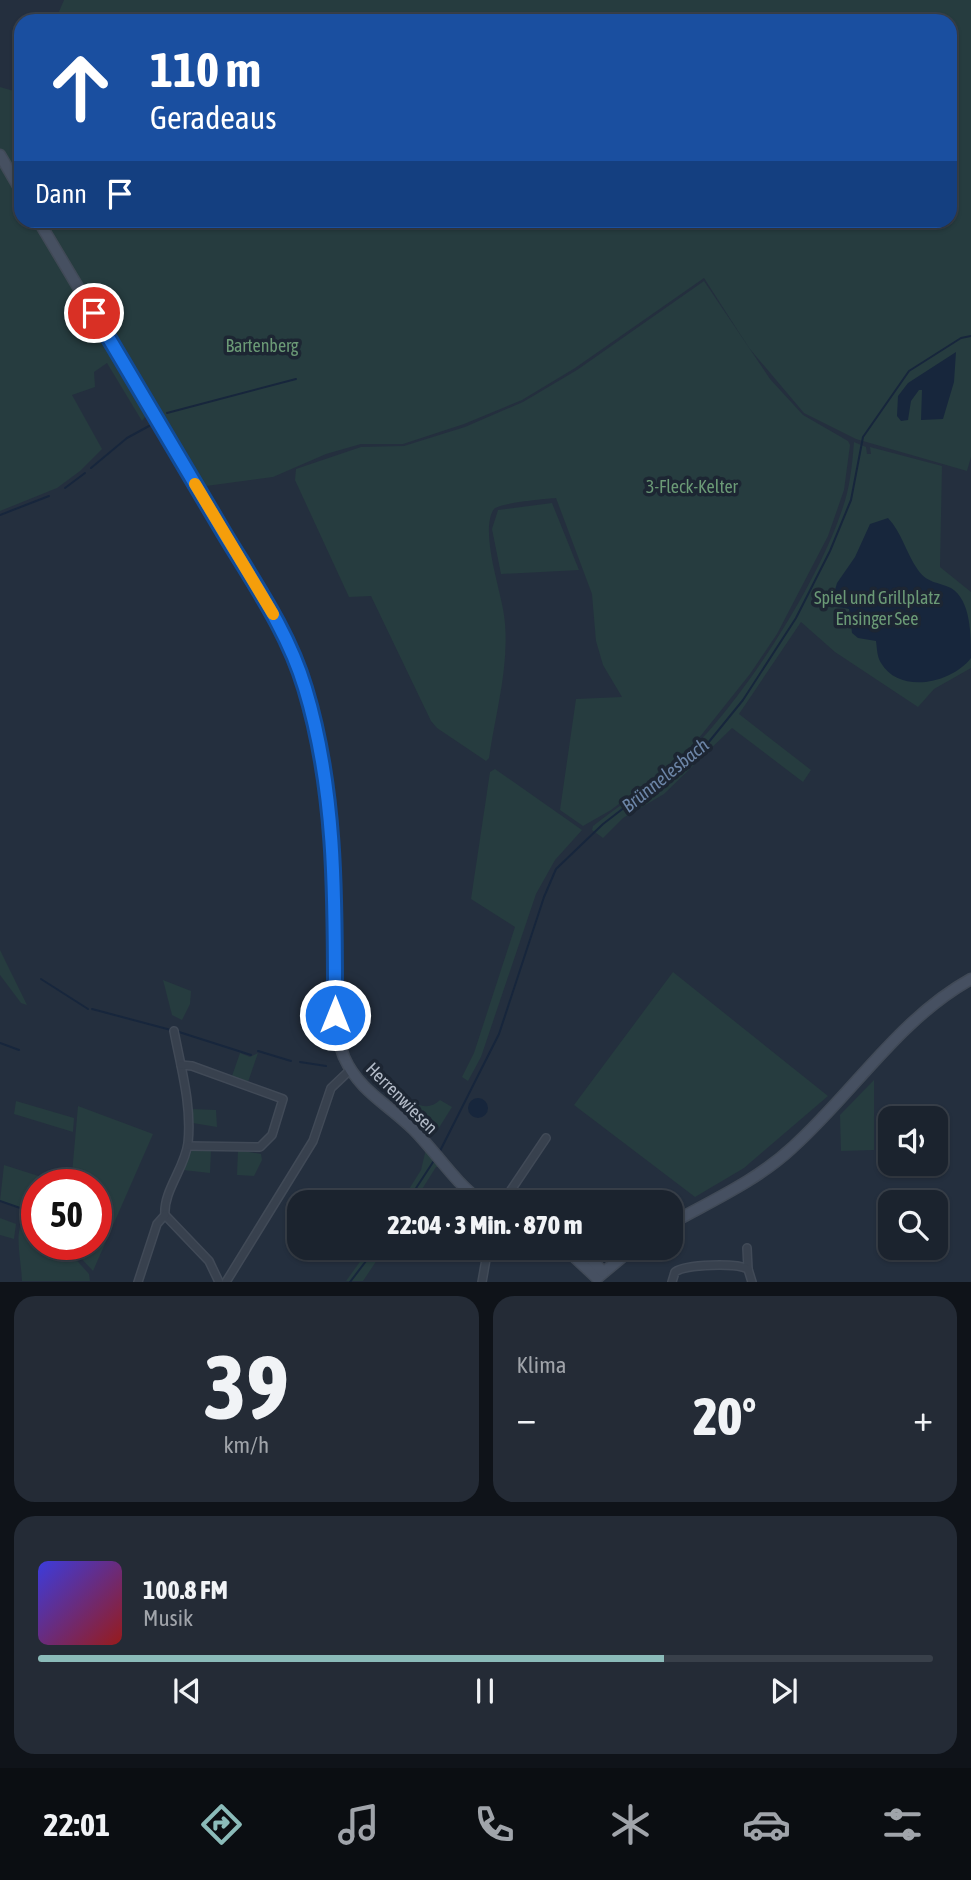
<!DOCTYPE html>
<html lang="de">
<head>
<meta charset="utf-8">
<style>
  :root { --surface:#1b232e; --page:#242b36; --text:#f1f3f6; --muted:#a0a4aa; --line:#39404a; --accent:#8bbbb9 }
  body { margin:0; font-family:"Asap Condensed",sans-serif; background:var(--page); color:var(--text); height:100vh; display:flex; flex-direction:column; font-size:26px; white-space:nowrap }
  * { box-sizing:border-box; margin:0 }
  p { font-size:23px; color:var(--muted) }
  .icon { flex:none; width:38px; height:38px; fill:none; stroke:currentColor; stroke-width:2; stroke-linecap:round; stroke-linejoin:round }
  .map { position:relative; height:1282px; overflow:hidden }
  .sheet { display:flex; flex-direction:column; gap:14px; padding:14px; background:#0f1319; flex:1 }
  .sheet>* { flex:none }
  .guide { position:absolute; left:14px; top:14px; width:943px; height:214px; border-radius:21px; box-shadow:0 2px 5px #0004,0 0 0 2px var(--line); background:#1a4fa0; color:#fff; overflow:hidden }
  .tools { position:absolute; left:878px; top:1106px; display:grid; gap:14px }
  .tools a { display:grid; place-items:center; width:70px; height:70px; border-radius:14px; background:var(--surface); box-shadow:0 2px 5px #0004,0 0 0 2px var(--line); font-size:35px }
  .speed { position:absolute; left:21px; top:1169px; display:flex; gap:14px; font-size:35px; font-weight:700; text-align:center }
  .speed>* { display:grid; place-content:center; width:91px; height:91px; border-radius:50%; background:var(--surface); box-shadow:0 2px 5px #0004,0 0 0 2px var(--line); line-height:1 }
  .speed .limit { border:10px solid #d22; background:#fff; color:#111 }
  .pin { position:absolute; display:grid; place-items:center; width:60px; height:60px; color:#fff; margin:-30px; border:4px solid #fff; border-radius:50%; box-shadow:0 2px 7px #0007 }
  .me { position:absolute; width:77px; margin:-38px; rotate:0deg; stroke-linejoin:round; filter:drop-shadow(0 0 5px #0008) }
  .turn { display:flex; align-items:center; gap:24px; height:147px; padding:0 21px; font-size:32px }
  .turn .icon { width:91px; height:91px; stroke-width:2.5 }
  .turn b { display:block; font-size:49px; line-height:60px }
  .then { display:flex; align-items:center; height:66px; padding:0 21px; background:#0003; gap:14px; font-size:26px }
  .big { font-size:52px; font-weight:800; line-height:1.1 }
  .sheet .widget { flex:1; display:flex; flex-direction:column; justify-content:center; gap:10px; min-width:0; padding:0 24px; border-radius:21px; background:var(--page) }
  .sheet .dial { align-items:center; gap:0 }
  .dial b { font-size:91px; line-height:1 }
  .song { display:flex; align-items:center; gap:21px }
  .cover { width:84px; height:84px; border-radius:10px; background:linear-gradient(135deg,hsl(240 70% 55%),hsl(0 70% 35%)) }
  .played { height:7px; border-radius:4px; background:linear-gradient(90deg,var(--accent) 70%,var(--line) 70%) }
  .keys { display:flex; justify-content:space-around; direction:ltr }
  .heat { display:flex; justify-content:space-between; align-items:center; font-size:38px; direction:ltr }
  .sheet .tiles { flex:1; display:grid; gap:14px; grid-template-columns:1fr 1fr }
  .widget:last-child { grid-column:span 2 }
  .trip { position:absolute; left:287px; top:1190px; width:396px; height:70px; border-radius:21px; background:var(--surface); box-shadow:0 2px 5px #0004,0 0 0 2px var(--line); font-weight:800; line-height:70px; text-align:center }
  .tabs { display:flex; height:112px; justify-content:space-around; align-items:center; background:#0b0e12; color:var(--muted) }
  .tabs .icon { width:49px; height:49px }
  .tabs .active { color:var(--accent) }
  .tabs b { font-size:32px; color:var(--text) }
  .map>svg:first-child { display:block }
</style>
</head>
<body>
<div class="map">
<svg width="971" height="1282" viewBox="0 0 971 1282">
  <rect width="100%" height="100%" fill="#242f3e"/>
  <g fill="#263c3f">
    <polygon points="64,0 971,0 971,457 967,471 856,439 804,413 749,348 704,278 575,368 522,400 464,424 403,444 361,444 326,454 273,477 206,486 200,483 42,221 950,220 950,21 55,21"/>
    <polygon points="0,87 21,93 21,185 0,150"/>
    <polygon points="0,162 21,197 21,220 35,221 148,413 142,421 107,363 94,372 95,387 72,395 102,449 80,471 57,488 0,511"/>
    <path d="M 704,281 L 770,379 L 803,415 L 848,441 L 850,445 L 844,490 L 828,536 L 777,634 L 750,674 L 695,743 L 674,762 L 611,810 L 583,826 L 560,810 L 576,699 L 622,697 L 603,665 L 596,641 L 592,594 L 556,498 C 544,499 499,503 494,509 C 480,529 499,585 503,609 C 512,657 496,710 489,758 L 486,761 L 437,728 L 431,721 L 371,596 L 349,597 L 295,480 L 296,469 L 361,447 L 404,446 L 465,427 L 523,402 L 577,370 Z"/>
    <path d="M 854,442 L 866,447 L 867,454 L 871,454 L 870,447 L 942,466 L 940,567 L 971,592 L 971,668 L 934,689 L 918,707 L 835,652 L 801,622 L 739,714 L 811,770 L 803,782 L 732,728 L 664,794 L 623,818 L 603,838 L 592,830 L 593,826 C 622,803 654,784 682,759 C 741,704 816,587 842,510 C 850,488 852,466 854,442 Z"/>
    <polygon points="552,503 579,570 501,574 492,529 498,510"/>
    <polygon points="495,769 582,830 555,860 536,894 481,1057 468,1081 462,1077 474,1053 515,927 471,899 490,772"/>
    <polygon points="0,950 27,1005 21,1003 0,975"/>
    <polygon points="673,972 828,1096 744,1168 695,1197 574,1105"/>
    <polygon points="163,980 191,991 190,1004 182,1020 172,1015"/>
    <polygon points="240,1053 250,1057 258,1053 248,1082 232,1076"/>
    <polygon points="874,1080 874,1150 841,1151 840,1115"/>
    <path d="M 403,1097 C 415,1104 428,1112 440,1100 L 452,1107 L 435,1134 L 432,1134 L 411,1115 Z"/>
    <polygon points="16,1101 74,1118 73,1132 14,1114"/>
    <polygon points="78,1106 153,1134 93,1271 68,1244 96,1244 96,1185 71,1185"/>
    <polygon points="192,1109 216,1110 217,1127 193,1123"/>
    <polygon points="426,1149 440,1167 436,1167 414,1202 401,1202 421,1170"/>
    <polygon points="192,1150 211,1150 210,1173 183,1170"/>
    <polygon points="238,1150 261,1154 262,1160 254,1176 237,1175"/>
    <polygon points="4,1165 51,1180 45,1185 37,1185 37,1193 23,1209 0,1201"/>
    <path d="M 37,1198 L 37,1244 L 62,1244 L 89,1274 L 90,1281 L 22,1281 C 20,1245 10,1228 37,1198 Z"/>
    <polygon points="0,1218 16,1224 14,1239 0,1235"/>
    <polygon points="370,1248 385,1248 363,1281 346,1281"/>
  </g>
  <g fill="#17263c">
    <polygon points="956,352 954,382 943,419 921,420 922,390 919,390 911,401 908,420 901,421 897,416 898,396 908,383"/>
    <path d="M 888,518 C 902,533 906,553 918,570 C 927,583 938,582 951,588 C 971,600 971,635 971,658 C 952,683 900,695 881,663 C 877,657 877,648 876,641 L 858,638 L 852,633 L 849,609 L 838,607 L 833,597 L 837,583 L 855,557 L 870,524 Z"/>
    <circle cx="478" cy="1108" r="10"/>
  </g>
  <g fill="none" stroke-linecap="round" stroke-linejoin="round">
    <g stroke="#17263c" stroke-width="2">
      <polyline points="167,413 296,379"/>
      <polyline points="91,468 127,438 149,426"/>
      <polyline points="65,488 85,473"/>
      <polyline points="0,515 49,496"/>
      <polyline points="41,979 88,1009"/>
      <polyline points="92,1009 171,1030"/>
      <polyline points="179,1032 251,1055"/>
      <polyline points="0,1043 19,1050"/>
      <polyline points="258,1051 291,1061"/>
      <polyline points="300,1062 326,1066"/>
      <polyline points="440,1151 499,1034 544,897 556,869 603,824 708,743 743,700 796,618 830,551 851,500 863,437 909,371 961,338 971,336"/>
      <polyline points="0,1201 23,1209"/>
      <polyline points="407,1202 435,1159"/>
      <polyline points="350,1282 376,1248"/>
    </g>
    <defs>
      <g id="minor">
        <path d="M 174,1031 C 181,1068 192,1106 188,1143 C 185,1168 163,1191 165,1215 L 209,1261 L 219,1282"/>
        <polyline points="181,1065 192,1066 283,1099 272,1135 260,1147 188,1146"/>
        <polyline points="503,1202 546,1138"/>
        <polyline points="747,1248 748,1269"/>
        <polyline points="138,1282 157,1224 165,1215"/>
        <polyline points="226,1282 313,1141 331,1088 351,1069"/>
        <polyline points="482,1282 488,1248"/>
        <path d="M 672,1282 L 675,1272 C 686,1264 736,1263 748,1269 L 752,1282"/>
      </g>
      <g id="secondary">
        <polyline points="0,155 21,191"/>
        <path d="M 38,220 L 274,615 C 327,714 332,826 336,936 C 337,976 329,1019 344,1057 C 359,1091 388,1104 413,1129 C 437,1153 454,1182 482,1202"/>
        <path d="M 670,1224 C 711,1201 758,1180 793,1147 C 853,1093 899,1019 971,979"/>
        <polyline points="567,1250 597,1278 633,1248"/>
        <polyline points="576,1253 591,1259 603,1272"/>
      </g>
    </defs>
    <use href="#minor" stroke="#414a57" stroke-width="10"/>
    <use href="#secondary" stroke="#414a57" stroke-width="13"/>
    <use href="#minor" stroke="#38414e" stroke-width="7"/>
    <use href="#secondary" stroke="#465061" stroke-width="10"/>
  </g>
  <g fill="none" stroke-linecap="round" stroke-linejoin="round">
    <defs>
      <path id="route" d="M 94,313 C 137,386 181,460 224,533 C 254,583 288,631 305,688 C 337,793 335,906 335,1015"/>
    </defs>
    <use href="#route" stroke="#114b97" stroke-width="18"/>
    <use href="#route" stroke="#1a73e8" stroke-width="12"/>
    <polyline stroke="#f59e0b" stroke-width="12" points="195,484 273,614"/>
  </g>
  <g text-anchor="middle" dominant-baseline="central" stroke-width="7" stroke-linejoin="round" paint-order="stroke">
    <g font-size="18" fill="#6b9a76" stroke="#1d2633">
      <text x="262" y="345">Bartenberg</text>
      <text x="692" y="486">3-Fleck-Kelter</text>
      <text x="877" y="597">Spiel und Grillplatz<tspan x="877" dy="21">Ensinger See</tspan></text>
    </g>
    <g font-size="18" fill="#b4bcc9" stroke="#1d2633">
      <text transform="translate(402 1098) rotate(45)">Herrenwiesen</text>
    </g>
    <g font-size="19" font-style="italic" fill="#6d86a8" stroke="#1d2633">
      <text transform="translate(665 775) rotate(-39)">Brünnelesbach</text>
    </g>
  </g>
</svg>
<div class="tools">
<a><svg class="icon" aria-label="sound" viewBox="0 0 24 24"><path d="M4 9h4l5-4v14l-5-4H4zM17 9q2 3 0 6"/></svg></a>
<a><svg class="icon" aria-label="search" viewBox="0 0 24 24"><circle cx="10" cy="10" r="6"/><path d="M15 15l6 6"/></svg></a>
</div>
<div class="speed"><div class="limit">50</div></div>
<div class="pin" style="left:94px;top:313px;background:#d93025"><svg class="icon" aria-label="arrive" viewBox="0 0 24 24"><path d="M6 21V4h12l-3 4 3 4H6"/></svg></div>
<svg class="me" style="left:335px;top:1015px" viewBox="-20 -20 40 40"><circle r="17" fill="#1a73e8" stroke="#fff" stroke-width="3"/><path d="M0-11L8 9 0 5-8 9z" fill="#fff"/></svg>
<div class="trip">22:04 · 3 Min. · 870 m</div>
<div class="guide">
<div class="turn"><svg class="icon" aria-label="ahead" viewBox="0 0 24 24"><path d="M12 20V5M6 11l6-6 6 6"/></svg><div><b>110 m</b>Geradeaus</div></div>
<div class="then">Dann<svg class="icon" aria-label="arrive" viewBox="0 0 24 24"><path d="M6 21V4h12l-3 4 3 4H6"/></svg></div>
</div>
</div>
<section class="sheet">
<div class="tiles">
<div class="widget dial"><b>39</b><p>km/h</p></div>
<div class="widget"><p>Klima</p>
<div class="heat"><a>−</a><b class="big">20°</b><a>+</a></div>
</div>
<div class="widget">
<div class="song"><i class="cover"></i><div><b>100.8 FM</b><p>Musik</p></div></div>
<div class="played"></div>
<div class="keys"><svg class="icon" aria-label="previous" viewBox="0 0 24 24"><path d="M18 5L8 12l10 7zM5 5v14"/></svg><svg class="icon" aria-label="pause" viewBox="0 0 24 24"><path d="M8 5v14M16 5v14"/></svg><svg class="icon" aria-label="next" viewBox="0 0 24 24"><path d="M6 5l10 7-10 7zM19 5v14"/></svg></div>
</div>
</div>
</section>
<nav class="tabs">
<b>22:01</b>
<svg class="icon active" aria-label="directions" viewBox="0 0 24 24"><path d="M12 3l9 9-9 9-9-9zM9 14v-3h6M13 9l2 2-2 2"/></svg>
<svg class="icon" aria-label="music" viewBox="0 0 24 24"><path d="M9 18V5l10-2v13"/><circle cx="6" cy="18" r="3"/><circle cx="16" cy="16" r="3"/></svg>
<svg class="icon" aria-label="phone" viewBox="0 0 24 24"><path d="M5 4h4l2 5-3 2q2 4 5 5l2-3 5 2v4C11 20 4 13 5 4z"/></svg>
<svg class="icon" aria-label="climate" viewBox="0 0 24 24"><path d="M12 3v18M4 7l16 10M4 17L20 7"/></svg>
<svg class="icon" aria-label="car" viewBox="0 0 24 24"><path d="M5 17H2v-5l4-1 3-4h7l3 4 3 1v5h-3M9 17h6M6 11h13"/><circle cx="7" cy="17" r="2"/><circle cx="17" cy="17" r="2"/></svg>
<svg class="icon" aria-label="filters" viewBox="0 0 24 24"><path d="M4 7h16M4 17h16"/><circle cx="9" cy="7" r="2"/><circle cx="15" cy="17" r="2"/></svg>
</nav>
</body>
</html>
